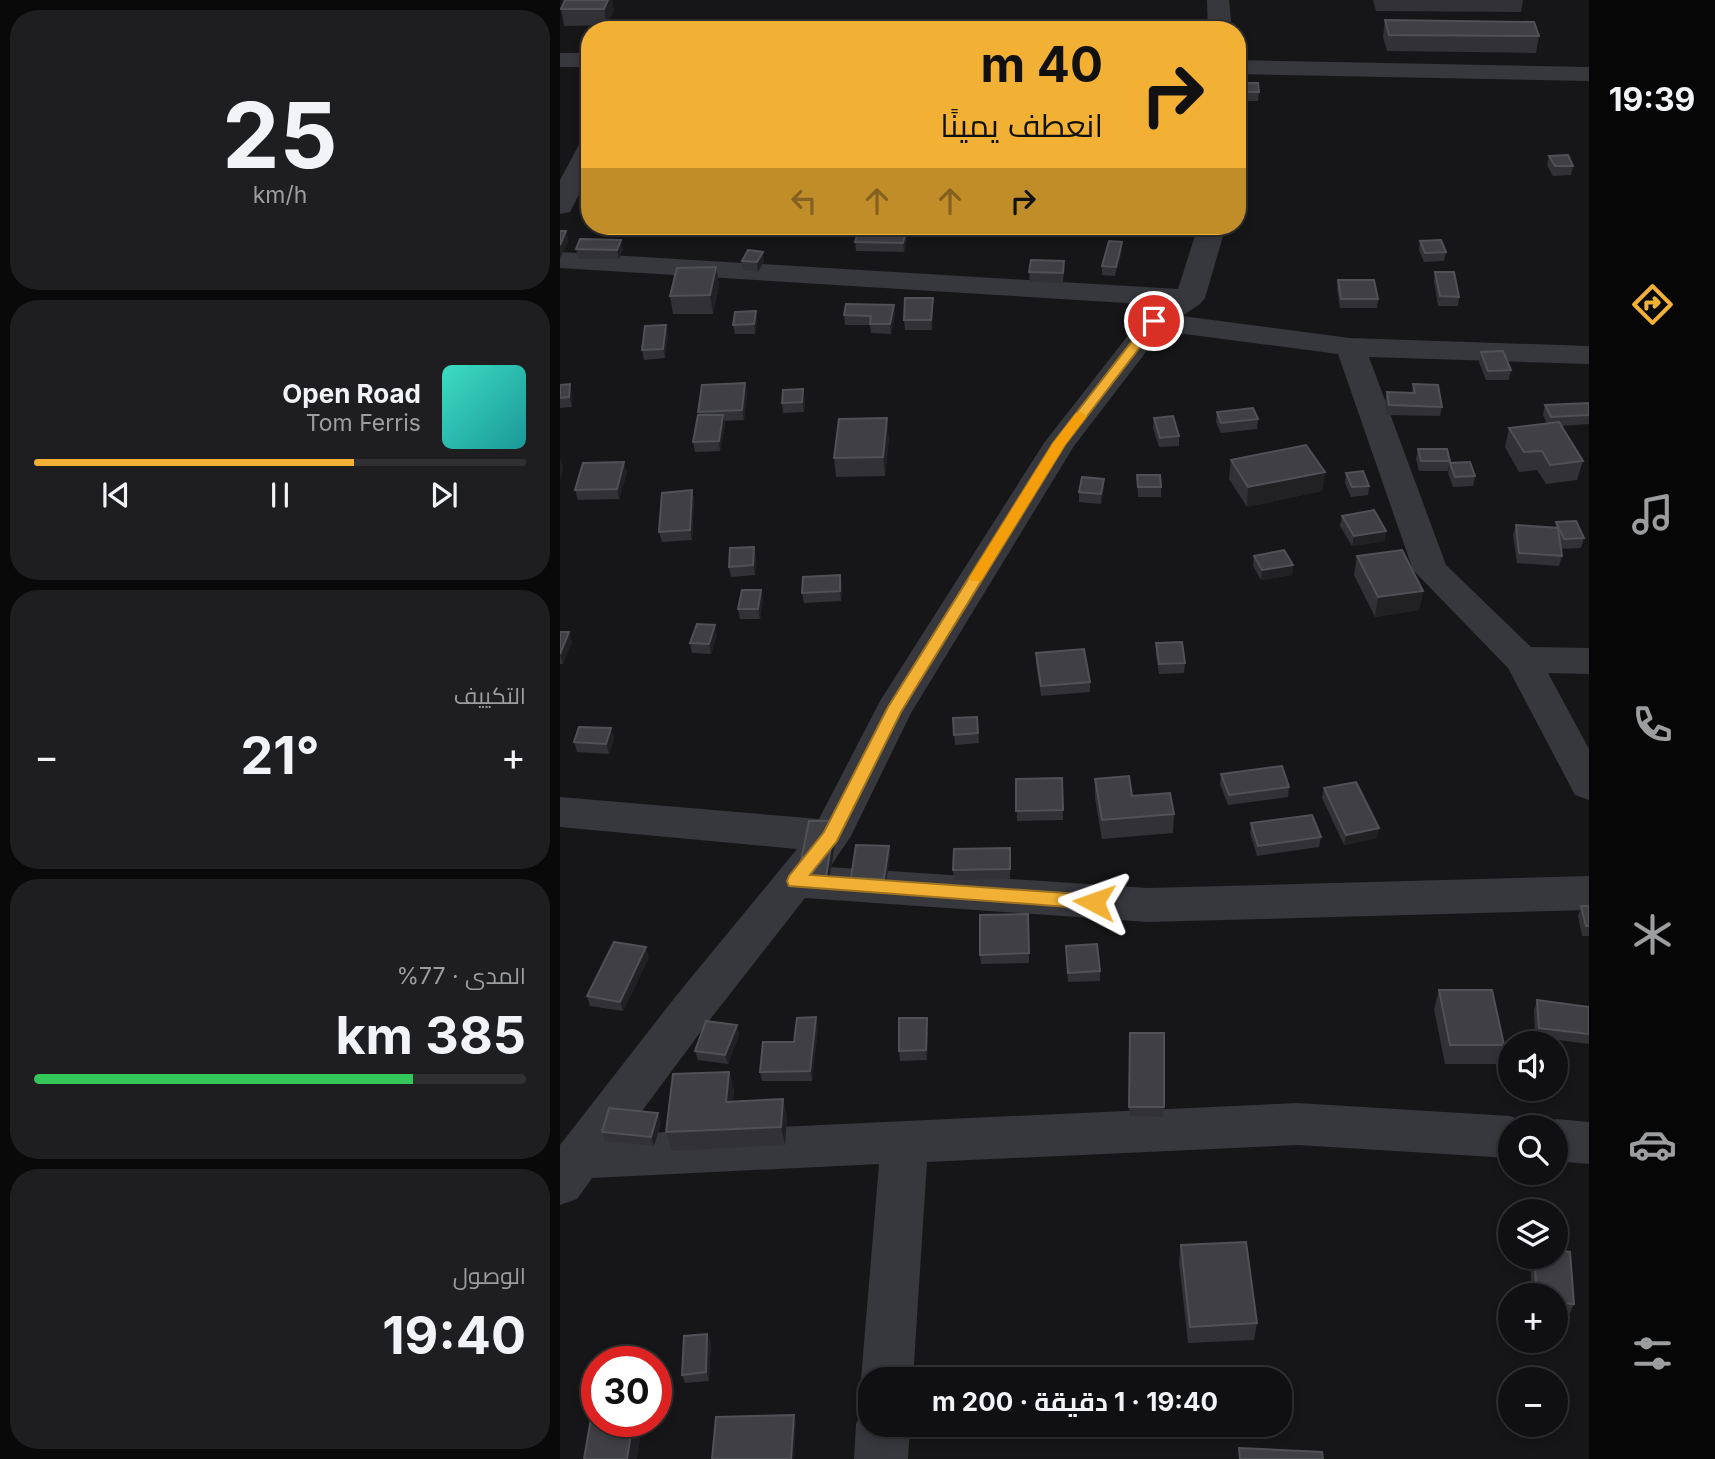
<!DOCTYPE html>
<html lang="ar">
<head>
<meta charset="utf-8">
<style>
  :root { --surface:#101012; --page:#1e1e20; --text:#f1f3f6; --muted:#9c9d9f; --line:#303032; --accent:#f2b134 }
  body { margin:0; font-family:Inter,Cairo,sans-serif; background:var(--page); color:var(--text); direction:rtl; height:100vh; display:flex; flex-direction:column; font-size:26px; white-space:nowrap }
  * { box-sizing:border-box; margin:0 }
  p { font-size:23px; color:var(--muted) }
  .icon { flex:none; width:38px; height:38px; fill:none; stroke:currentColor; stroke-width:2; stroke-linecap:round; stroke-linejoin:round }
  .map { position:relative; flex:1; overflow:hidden; direction:ltr }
  .drawer { display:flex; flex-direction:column; gap:10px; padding:10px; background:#09090a; width:560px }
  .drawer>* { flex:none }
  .guide { position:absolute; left:21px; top:21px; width:665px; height:214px; border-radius:28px; box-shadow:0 4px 10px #0003,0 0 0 2px var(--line); direction:rtl; background:#f2b134; color:#111; overflow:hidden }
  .tools { position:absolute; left:938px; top:1031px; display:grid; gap:14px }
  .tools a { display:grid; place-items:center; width:70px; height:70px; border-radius:50%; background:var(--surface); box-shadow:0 4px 10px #0003,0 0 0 2px var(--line); font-size:35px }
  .speed { position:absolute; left:21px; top:1346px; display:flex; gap:14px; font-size:35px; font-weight:700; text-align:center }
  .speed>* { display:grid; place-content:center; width:91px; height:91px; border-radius:50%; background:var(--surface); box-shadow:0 4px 10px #0003,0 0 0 2px var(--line); line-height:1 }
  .speed .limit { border:10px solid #d22; background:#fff; color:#111 }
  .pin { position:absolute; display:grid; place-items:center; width:60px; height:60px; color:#fff; margin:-30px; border:4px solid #fff; border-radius:50%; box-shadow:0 2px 7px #0007 }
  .me { position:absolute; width:77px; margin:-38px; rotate:274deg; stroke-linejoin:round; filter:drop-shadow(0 0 5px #0008) }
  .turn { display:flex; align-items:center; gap:24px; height:147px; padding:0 28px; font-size:32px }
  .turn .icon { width:91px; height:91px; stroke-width:2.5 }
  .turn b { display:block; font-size:49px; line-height:60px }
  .lanes { display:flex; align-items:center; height:66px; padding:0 28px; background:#0003; justify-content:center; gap:35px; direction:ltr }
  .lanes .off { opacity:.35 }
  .big { font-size:52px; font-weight:700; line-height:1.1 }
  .drawer .widget { flex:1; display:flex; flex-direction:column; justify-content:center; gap:10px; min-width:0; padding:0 24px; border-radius:28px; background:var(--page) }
  .drawer .dial { align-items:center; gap:0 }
  .dial b { font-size:91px; line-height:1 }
  .song { display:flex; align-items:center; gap:21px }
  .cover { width:84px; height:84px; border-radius:10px; background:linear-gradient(135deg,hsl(170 70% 55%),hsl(180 70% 35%)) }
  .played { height:7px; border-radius:4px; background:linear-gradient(90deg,var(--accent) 65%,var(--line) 65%) }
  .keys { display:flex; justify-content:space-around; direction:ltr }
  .heat { display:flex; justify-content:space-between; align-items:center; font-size:38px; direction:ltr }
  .charge { height:10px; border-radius:5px; background:linear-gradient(90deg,#34c759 77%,var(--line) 0) }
  .trip { position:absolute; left:298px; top:1367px; width:434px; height:70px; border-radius:28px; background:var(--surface); box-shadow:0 4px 10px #0003,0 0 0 2px var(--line); font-weight:700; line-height:70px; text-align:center; direction:rtl }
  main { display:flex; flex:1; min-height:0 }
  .dock { display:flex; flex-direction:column; width:126px; justify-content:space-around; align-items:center; background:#060607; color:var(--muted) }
  .dock .icon { width:49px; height:49px }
  .dock .current { color:var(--accent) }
  .dock b { font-size:32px; color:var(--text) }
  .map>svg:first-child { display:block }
</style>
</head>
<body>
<main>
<nav class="dock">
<b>19:39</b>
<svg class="icon current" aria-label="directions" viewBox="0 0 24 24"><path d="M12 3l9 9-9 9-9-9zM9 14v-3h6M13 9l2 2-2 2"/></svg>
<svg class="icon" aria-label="music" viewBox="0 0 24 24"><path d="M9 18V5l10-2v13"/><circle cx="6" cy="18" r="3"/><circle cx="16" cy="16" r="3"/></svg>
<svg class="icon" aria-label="phone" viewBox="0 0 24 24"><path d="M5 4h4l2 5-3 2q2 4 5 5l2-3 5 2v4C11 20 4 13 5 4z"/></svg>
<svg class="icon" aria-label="climate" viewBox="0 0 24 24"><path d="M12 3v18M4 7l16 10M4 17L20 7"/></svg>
<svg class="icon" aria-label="car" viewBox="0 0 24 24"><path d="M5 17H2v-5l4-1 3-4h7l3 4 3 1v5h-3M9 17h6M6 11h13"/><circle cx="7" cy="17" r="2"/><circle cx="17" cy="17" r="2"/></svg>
<svg class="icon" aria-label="filters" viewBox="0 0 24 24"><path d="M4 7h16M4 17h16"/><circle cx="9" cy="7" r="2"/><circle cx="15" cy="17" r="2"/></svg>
</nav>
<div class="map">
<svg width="1029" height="1459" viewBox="0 0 1029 1459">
  <rect width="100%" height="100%" fill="#161618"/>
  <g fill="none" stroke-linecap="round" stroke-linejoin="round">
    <g fill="#37383d" fill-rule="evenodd">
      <polygon points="647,0 669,0 672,30 648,30"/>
      <rect x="0" y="53" width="30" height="14"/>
      <polygon points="677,60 1029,67 1029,81 677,74"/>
      <polygon points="30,138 30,173 10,212 0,214 0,180 21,141"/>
      <polygon points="638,226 666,226 645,298 640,304 622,316 790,338 1029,346 1029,364 809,357 886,565 971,647 1029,648 1029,674 988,673 1029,749 1029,800 1015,795 948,668 853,570 778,354 602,331 514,446 351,713 291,836 270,867 588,888 1029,876 1029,910 588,922 245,898 148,1022 65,1134 737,1103 950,1116 967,1122 969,1127 950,1127 950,1158 737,1145 367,1162 353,1379 310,1379 310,1398 301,1379 319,1164 32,1178 17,1199 0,1205 0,1145 116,996 237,849 0,827 0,797 259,819 320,701 484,443 584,315 599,305 0,268 0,252 618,289"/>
      <polygon points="996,1119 1029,1122 1029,1164 996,1161 996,1127 978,1127"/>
      <polygon points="310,1403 310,1424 350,1424 348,1459 294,1459 296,1424 304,1405"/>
    </g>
  </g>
  <g fill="#323236">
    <polygon points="813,0 963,0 961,12 816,11"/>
    <polygon points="1,9 54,9 47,25 4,26"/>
    <polygon points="825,20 979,36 976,53 827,51 823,37"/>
    <polygon points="677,83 699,92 698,101 677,101"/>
    <polygon points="989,156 1013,166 1011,175 993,176 987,165"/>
    <polygon points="99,226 182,226 181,228 156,228 153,237 101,236"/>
    <polygon points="398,226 446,226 447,232 398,233"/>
    <polygon points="346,231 347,240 344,252 296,251 295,242"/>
    <polygon points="860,241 886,252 884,261 864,262 859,250"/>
    <polygon points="16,249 63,249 59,259 18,259"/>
    <polygon points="562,251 555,276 542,275 542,266"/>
    <polygon points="182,261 204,261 198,272 183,270"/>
    <polygon points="156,267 159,285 153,314 113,314 110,296"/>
    <polygon points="504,271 503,283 470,282 469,272"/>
    <polygon points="875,272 899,297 898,306 878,306 874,281"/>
    <polygon points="778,280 818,299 817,308 780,308 777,289"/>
    <polygon points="373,298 372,330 345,330 344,320"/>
    <polygon points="335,314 331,334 311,333 310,325 285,325 284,315"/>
    <polygon points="197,321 195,334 175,334 173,325"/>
    <polygon points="108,335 105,358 84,360 82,350"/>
    <polygon points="921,352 951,370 949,380 926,380 919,362"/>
    <polygon points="853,384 882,407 880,416 827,415 825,402 827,392 852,393"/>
    <polygon points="0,385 12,394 12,407 0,408"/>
    <polygon points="187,393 184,420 164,421 165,425 160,451 135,452 133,442 139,415 138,412"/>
    <polygon points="245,399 244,412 223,413 222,403"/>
    <polygon points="1029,403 1029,424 1001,426 1023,461 1017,480 986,484 977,470 959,472 945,447 949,428 987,424 983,415 985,405"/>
    <polygon points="657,412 698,419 697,429 661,433 656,422"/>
    <polygon points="594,418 619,436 619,446 599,447 593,428"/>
    <polygon points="329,437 325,476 276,477 274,458"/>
    <polygon points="858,449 890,461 888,471 859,471 856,459"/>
    <polygon points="671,460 765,472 762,491 687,507 669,479"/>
    <polygon points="890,463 915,476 913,486 893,487 888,473"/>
    <polygon points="67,472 59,499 18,500 15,490"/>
    <polygon points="786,473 809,486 808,495 791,497 785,483"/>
    <polygon points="577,475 601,487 601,497 578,497"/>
    <polygon points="544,488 541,504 519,502 519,492"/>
    <polygon points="132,490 134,500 132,540 102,542 99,532"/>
    <polygon points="782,516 825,541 792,546 780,526"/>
    <polygon points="996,522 1024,538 1021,548 1001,549 1002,556 999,566 957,563 953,535 956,525 995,528"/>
    <polygon points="694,556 733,565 732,575 701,580 693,566"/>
    <polygon points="797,556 863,591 859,610 815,617 794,575"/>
    <polygon points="196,557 195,575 171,577 169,567"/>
    <polygon points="280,575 282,585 281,601 244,603 242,593"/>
    <polygon points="201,590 203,600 200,619 180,619 178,609"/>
    <polygon points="0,632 12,642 3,664 0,664"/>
    <polygon points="157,635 151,654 132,653 130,643"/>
    <polygon points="596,643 625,663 624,673 599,674 596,653"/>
    <polygon points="476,653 530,682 530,692 481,696 476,663"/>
    <polygon points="417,717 419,743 395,745 393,718"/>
    <polygon points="51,728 54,738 49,754 17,752 14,742"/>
    <polygon points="661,774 729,787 728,797 668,805 660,784"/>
    <polygon points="502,778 503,820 457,821 456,779"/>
    <polygon points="535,779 572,796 614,814 613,833 542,839 535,798"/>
    <polygon points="764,788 817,838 784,845 762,798"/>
    <polygon points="691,823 761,837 759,847 697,856 690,833"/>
    <polygon points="277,831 268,887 240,886 238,876"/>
    <polygon points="450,848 450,879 394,880 393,870"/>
    <polygon points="330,856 325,889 293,888 291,878"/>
    <polygon points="1021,906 1029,906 1029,936 1022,936 1018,916"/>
    <polygon points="468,914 469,963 421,964 420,955"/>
    <polygon points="506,956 540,971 540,981 508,982"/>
    <polygon points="89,957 63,1011 30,1006 27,996"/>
    <polygon points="879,990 944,1045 938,1064 885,1064 874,1009"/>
    <polygon points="977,1000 1029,1007 1029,1044 975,1037 974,1010"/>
    <polygon points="256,1017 258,1027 252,1081 202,1081 200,1072 234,1042"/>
    <polygon points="367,1018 368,1027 367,1060 340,1061 339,1051"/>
    <polygon points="177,1025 179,1035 168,1064 138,1060 135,1051"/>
    <polygon points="570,1033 604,1107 603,1117 569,1116"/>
    <polygon points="169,1072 174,1090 173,1101 223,1099 227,1117 225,1145 112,1151 106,1132"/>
    <polygon points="101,1123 94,1146 45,1141 42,1132"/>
    <polygon points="621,1245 697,1323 694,1340 628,1343 619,1262"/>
    <polygon points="970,1256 996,1256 1014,1304 1010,1313 996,1311 996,1295 972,1295"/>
    <polygon points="151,1342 149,1381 125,1383 122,1375"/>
  </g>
  <g fill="#212124">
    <polygon points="48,0 52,0 54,9 47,25 44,9"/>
    <polygon points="151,226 156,226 153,237"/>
    <polygon points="6,231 9,241 0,258 0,245"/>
    <polygon points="346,231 347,240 344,252 343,243"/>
    <polygon points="61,240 63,249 59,259 57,250"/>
    <polygon points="562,242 562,251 555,276 556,267"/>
    <polygon points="203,252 204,261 198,272 197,262"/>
    <polygon points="156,267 159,285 153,314 150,295"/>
    <polygon points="373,298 373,307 372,330 371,320"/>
    <polygon points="334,305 335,314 331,334 330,324"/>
    <polygon points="196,311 197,321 195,334 194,324"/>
    <polygon points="106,325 108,335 105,358 103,349"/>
    <polygon points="185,383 187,393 184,420 182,410"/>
    <polygon points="10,384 12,394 12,407 9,397"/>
    <polygon points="243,389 245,399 244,412 242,402"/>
    <polygon points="163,415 165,425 160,451 159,441"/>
    <polygon points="327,418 329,437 325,476 323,457"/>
    <polygon points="0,458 3,467 1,480 0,478"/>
    <polygon points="64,462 67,472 59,499 57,489"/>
    <polygon points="765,472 762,491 687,507 688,487"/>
    <polygon points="544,479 544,488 541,504 541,494"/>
    <polygon points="132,490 134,500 132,540 130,530"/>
    <polygon points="826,531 825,541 792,546 794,536"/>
    <polygon points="194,547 196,557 195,575 193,565"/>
    <polygon points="733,565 732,575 701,580 702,570"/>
    <polygon points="280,575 282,585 281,601 280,591"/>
    <polygon points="201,590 203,600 200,619 198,609"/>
    <polygon points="863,591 859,610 815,617 818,597"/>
    <polygon points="155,625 157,635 151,654 149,644"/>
    <polygon points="9,632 12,642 3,664 0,654"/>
    <polygon points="51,728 54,738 49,754 46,744"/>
    <polygon points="275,821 277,831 268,887 266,877"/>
    <polygon points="819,828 817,838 784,845 786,835"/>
    <polygon points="329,846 330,856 325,889 324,879"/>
    <polygon points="86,947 89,957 63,1011 60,1002"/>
    <polygon points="256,1017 258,1027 252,1081 250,1071"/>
    <polygon points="367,1018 368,1027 367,1060 366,1050"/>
    <polygon points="177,1025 179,1035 168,1064 165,1055"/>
    <polygon points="169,1072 174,1090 171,1120 166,1102"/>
    <polygon points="223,1099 227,1117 225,1145 221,1127"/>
    <polygon points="98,1113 101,1123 94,1146 91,1137"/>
    <polygon points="147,1334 151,1342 149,1381 146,1372"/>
    <polygon points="234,1415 236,1423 234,1459 231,1459"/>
    <polygon points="73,1421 83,1421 77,1459 67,1459"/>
  </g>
  <g fill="#3f3f44" stroke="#4f5156" stroke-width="2">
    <polygon points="5,0 48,0 44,9 1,9"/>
    <polygon points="825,20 974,22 979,36 829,35"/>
    <polygon points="677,83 698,83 699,92 677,92"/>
    <polygon points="1008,155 1013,166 995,166 989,156"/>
    <polygon points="299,229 346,231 343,243 295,242"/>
    <polygon points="0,231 6,231 0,245"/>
    <polygon points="20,239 61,240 57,250 16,249"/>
    <polygon points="881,240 886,252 865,253 860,241"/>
    <polygon points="549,241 562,242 556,267 542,266"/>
    <polygon points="188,250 203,252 197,262 182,261"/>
    <polygon points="471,260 504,261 503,273 469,272"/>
    <polygon points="156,267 150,295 110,296 117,268"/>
    <polygon points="875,272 894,272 899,297 880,296"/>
    <polygon points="778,280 814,280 818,299 781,299"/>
    <polygon points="345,298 373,298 371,320 344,320"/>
    <polygon points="286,304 334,305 330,324 310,324 311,316 284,315"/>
    <polygon points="196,311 194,324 173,325 175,312"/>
    <polygon points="106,325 103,349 82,350 85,326"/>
    <polygon points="943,351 951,370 928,371 921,352"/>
    <polygon points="185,383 182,410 138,412 142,385"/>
    <polygon points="10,384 9,397 0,398 0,385"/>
    <polygon points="853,384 878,385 882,407 829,405 827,392 855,393"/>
    <polygon points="243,389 242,402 222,403 223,390"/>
    <polygon points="1029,403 1029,415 991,417 985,405"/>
    <polygon points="693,408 698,419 661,423 657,412"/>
    <polygon points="138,415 163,415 159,441 133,442"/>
    <polygon points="613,416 619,436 600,438 594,418"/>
    <polygon points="327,418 323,457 274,458 279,419"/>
    <polygon points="999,422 1023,461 990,465 982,451 964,452 949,428"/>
    <polygon points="746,445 765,472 688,487 671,460"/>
    <polygon points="858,449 887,449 890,461 861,461"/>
    <polygon points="64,462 57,489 15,490 23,463"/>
    <polygon points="910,462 915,476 895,477 890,463"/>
    <polygon points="803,471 809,486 792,487 786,473"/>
    <polygon points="577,475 600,475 601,487 578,487"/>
    <polygon points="522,477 544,479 541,494 519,492"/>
    <polygon points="132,490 130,530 99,532 102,493"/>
    <polygon points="814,510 826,531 794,536 782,516"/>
    <polygon points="1016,521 1024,538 1004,539 996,522"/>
    <polygon points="956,525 998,528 1002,556 959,553"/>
    <polygon points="194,547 193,565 169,567 170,548"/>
    <polygon points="724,550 733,565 702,570 694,556"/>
    <polygon points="842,550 863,591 818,597 797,556"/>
    <polygon points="280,575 280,591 242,593 243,577"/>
    <polygon points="182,590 201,590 198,609 178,609"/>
    <polygon points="137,624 155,625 149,644 130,643"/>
    <polygon points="0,632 9,632 0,654"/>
    <polygon points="622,642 625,663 599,664 596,643"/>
    <polygon points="524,649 530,682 481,686 476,653"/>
    <polygon points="417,717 418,733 394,735 393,718"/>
    <polygon points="19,727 51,728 46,744 14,742"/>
    <polygon points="722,766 729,787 669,795 661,774"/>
    <polygon points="569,776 572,796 610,793 614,814 542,820 535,779"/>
    <polygon points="502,778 503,810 456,811 456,779"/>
    <polygon points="796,782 819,828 786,835 764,788"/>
    <polygon points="752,815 761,837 698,846 691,823"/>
    <polygon points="249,821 275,821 266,877 238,876"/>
    <polygon points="296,845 329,846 324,879 291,878"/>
    <polygon points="450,848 450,869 393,870 394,849"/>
    <polygon points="1021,906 1029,906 1029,926 1026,926"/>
    <polygon points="468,914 469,953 420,955 420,915"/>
    <polygon points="54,942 86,947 60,1002 27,996"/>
    <polygon points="537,944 540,971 508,973 506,946"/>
    <polygon points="879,990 932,990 944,1045 890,1045"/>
    <polygon points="977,1000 1029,1007 1029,1034 979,1028"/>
    <polygon points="256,1017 250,1071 200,1072 203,1042 234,1042 237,1018"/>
    <polygon points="339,1018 367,1018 366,1050 339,1051"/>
    <polygon points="146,1021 177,1025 165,1055 135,1051"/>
    <polygon points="570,1033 604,1033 604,1107 569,1107"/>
    <polygon points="169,1072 166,1102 223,1099 221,1127 106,1132 113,1074"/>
    <polygon points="49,1108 98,1113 91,1137 42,1132"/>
    <polygon points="686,1242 697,1323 630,1327 621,1245"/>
    <polygon points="996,1250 1010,1252 1014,1304 996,1302 996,1295 977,1295 974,1256 996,1256"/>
    <polygon points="147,1334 146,1372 122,1375 124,1336"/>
    <polygon points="36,1389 37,1421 73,1421 67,1459 24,1459"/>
    <polygon points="234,1415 231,1459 152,1459 156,1417"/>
    <polygon points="679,1448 762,1452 763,1459 680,1459"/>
  </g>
  <polygon fill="#f2b134" stroke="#9d7322" stroke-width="2" points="594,317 600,321 505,445 341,712 277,841 250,875 534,895 540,897 543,902 540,906 534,909 229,886 227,881 229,876 264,832 328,707 493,443 590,318"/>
  <polygon fill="#f59e0b" points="521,412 527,416 505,445 421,581 411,581 409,578 493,443 516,413"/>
</svg>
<div class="tools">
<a><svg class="icon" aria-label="sound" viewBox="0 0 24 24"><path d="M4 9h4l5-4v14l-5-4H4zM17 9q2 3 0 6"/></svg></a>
<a><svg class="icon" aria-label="search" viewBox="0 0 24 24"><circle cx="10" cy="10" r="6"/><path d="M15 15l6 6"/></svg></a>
<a><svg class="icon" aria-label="layers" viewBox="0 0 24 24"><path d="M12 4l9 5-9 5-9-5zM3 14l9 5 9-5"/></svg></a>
<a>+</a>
<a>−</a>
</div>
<div class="speed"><div class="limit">30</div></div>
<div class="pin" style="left:594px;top:321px;background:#d93025"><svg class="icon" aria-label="arrive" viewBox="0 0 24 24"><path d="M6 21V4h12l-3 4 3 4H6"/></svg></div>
<svg class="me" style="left:534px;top:902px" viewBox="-20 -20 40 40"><path d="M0-17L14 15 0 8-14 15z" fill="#f2b134" stroke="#fff" stroke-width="4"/></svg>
<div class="trip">19:40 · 1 دقيقة · 200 m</div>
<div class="guide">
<div class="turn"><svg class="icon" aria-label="right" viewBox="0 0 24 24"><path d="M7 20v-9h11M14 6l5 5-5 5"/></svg><div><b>40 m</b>انعطف يمينًا</div></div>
<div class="lanes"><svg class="icon off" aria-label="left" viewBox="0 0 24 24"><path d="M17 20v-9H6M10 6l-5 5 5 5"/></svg><svg class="icon off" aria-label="ahead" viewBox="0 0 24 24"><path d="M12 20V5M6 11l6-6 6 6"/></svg><svg class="icon off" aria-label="ahead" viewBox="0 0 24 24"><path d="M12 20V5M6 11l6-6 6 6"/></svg><svg class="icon" aria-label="right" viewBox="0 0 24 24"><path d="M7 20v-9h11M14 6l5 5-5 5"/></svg></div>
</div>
</div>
<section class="drawer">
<div class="widget dial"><b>25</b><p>km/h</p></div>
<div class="widget">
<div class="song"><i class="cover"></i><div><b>Open Road</b><p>Tom Ferris</p></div></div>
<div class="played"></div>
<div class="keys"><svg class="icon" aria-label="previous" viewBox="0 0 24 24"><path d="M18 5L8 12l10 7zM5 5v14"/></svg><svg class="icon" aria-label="pause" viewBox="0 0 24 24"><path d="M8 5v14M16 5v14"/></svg><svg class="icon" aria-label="next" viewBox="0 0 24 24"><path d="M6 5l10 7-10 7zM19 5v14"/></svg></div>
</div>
<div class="widget"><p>التكييف</p>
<div class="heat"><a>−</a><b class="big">21°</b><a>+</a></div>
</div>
<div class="widget"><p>المدى · 77%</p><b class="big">385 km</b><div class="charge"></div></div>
<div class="widget"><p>الوصول</p><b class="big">19:40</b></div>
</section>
</main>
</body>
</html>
